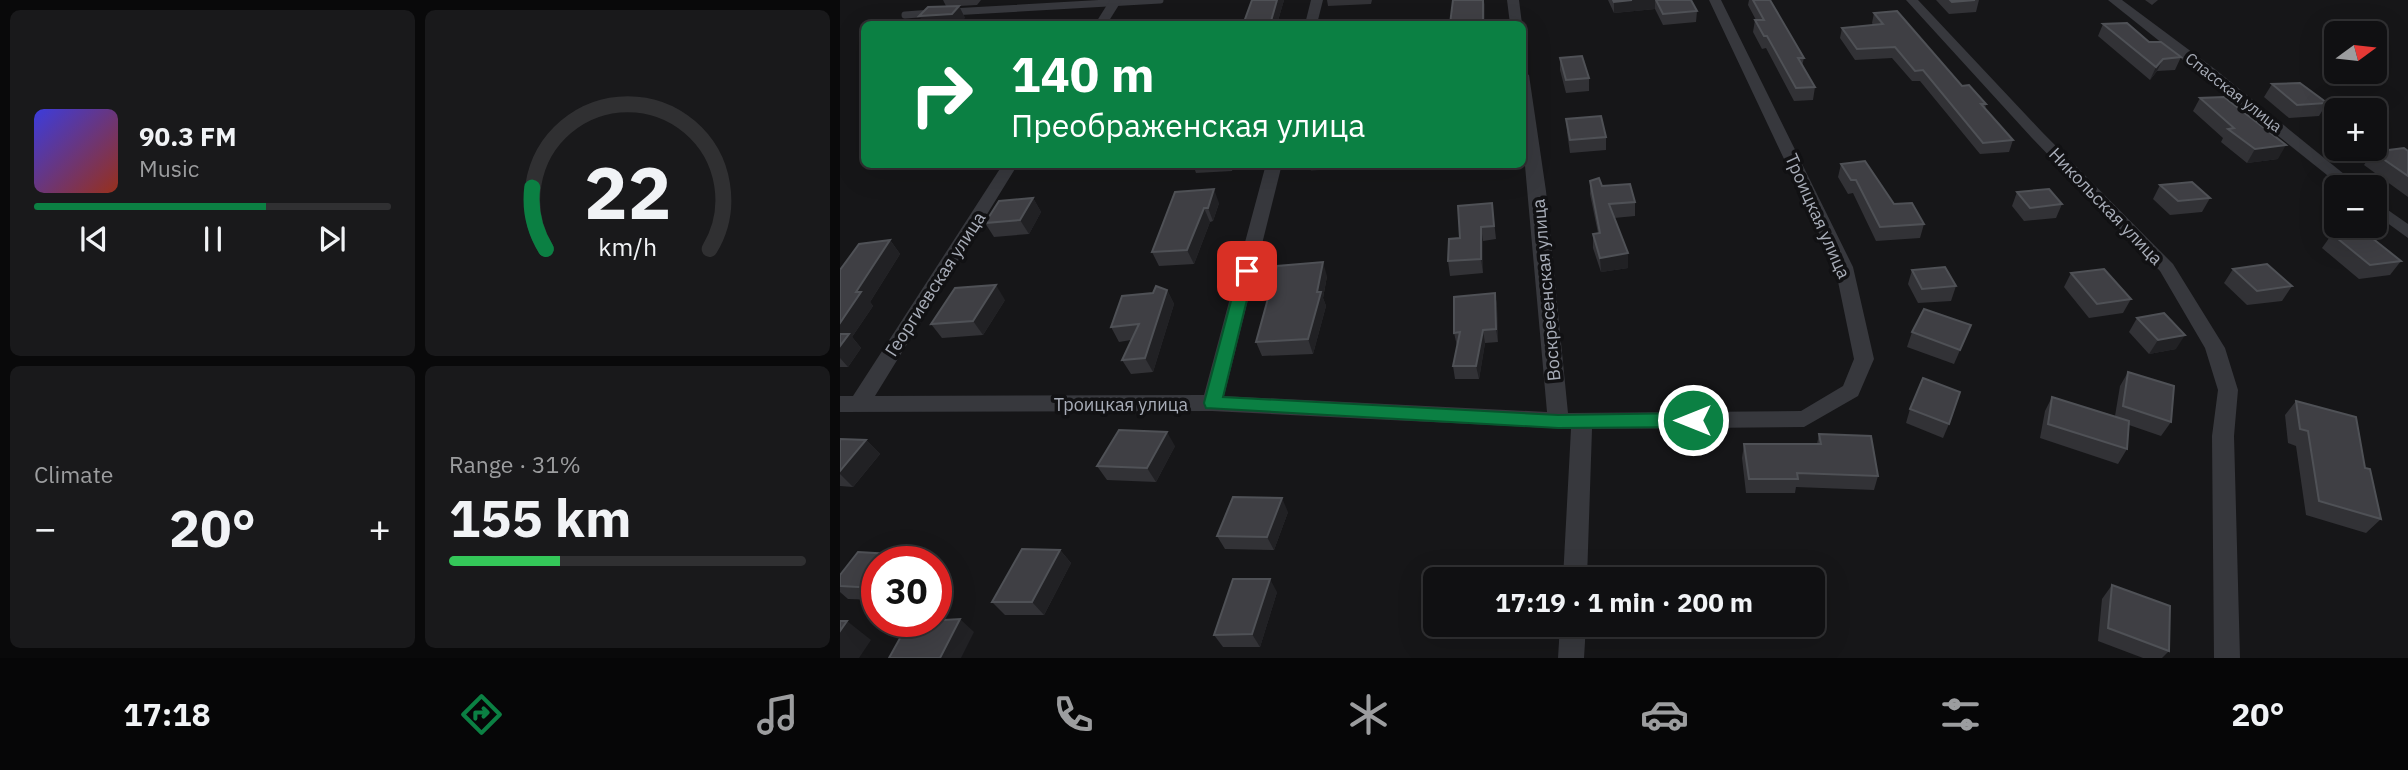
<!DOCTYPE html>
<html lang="en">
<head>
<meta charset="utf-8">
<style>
  :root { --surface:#101012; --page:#19191b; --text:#f1f3f6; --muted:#9c9d9f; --line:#303032; --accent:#0b8043 }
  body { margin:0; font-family:"IBM Plex Sans",sans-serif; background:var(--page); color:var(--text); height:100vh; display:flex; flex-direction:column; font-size:26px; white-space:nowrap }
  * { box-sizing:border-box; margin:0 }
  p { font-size:23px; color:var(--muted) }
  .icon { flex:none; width:38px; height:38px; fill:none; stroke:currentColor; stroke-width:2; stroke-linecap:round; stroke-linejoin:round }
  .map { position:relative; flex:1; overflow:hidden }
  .side { display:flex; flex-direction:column; gap:10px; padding:10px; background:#09090a; width:840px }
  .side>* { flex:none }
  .banner { position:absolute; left:21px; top:21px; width:665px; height:147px; border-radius:10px; box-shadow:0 7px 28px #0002,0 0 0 2px var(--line); background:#0b8043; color:#fff; overflow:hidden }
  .needle { width:46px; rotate:75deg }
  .buttons { position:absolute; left:1484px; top:21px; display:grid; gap:14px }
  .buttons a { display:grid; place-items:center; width:63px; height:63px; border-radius:10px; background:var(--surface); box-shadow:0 7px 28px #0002,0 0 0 2px var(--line); font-size:35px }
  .speed { position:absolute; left:21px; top:546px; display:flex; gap:14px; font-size:35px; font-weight:700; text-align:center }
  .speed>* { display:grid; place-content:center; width:91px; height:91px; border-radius:50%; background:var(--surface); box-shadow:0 7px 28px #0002,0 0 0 2px var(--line); line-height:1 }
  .speed .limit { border:10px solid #d22; background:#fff; color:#111 }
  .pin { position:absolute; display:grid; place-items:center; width:60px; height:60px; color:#fff; margin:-30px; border-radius:14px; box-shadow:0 4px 10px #0006 }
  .me { position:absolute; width:77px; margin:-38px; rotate:270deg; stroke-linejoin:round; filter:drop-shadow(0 0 5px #0008) }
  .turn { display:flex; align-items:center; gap:24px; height:147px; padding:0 35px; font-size:32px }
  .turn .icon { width:91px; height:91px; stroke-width:2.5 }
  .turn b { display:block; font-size:49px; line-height:60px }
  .big { font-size:52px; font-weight:700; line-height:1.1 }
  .side .card { flex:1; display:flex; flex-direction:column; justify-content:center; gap:10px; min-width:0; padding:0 24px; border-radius:10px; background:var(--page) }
  .side .dial { align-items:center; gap:0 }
  .dial svg { height:182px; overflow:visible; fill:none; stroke:var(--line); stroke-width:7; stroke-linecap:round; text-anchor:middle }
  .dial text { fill:var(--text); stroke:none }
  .song { display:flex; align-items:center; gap:21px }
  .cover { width:84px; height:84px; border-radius:10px; background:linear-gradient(135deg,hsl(240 70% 55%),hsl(10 70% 35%)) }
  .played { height:7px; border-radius:4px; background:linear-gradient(90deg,var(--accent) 65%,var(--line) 65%) }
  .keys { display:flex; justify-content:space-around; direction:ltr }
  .heat { display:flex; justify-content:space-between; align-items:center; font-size:38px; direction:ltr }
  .charge { height:10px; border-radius:5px; background:linear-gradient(90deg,#34c759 31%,var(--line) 0) }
  .side .tiles { flex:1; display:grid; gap:10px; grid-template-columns:repeat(2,1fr) }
  .trip { position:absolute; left:583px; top:567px; width:402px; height:70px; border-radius:10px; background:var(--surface); box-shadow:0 7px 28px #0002,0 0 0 2px var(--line); font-weight:700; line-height:70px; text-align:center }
  .menu { display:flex; height:112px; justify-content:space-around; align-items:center; background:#060607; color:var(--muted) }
  .menu .icon { width:49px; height:49px }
  .menu .current { color:var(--accent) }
  .menu b { font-size:32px; color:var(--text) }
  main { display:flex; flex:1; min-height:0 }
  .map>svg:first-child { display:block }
</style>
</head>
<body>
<main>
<section class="side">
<div class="tiles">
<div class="card">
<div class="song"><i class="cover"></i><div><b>90.3 FM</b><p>Music</p></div></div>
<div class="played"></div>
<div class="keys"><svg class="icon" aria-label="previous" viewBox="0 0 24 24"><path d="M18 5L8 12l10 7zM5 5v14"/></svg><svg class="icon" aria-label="pause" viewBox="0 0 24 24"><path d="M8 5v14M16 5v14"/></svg><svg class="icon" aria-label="next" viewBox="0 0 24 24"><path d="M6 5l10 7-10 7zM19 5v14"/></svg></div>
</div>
<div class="card dial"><svg viewBox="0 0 100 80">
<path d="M14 69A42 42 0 1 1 86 69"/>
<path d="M14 69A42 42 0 0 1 8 42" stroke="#0b8043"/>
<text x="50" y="56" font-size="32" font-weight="700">22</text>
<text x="50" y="72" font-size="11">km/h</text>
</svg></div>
<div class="card"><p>Climate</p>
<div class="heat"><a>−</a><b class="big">20°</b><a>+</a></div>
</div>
<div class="card"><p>Range · 31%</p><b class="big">155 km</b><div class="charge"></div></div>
</div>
</section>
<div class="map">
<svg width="1568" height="658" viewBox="0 0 1568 658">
  <rect width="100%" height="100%" fill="#161618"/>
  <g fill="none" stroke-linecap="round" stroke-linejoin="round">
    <g stroke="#37383d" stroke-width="7">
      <polyline points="111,12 320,0"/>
      <polyline points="65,15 92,13"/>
    </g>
    <g fill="#37383d" fill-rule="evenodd">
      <polygon points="270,0 282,0 267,24 255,24"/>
      <polygon points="471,0 483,0 477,24 465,24"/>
      <polygon points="667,0 679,0 682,24 670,24"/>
      <polygon points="869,0 881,0 1013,267 1034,359 1018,396 964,427 752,429 747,579 723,579 731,429 372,411 0,412 0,396 13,396 163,164 178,164 35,396 364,395 426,164 442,164 384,396 707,412 682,132 682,71 689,75 706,191 728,413 961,411 1003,386 1014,359 995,267"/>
      <polygon points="1066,0 1078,0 1202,132 1333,264 1385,348 1398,390 1394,436 1400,658 1374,658 1372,436 1378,390 1365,348 1320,271 1192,138"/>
      <polygon points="1268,0 1282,0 1376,70 1520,187 1502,187"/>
      <polygon points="1535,201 1568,224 1568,238 1535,214"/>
      <polygon points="720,625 746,625 744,658 718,658"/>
    </g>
  </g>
  <g fill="#323236">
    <polygon points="103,0 141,0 137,5 119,6 125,18 106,6"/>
    <polygon points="412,0 444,0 437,24 405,24 404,22"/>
    <polygon points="487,0 532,0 531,4 488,6"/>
    <polygon points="768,0 851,0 857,11 856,22 823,25 815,9 774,13"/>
    <polygon points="909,0 930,0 964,58 962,66 975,87 973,100 954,101 926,48 922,49 913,32 915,20 916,20 908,5"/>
    <polygon points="1096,0 1139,0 1136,12 1109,14"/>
    <polygon points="1305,0 1318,0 1312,5"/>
    <polygon points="1034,13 1122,86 1146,104 1145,109 1173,140 1169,152 1140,154 1080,81 1072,81 1052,58 1015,60 1000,38 1002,28 1033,25 1032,23"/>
    <polygon points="1263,24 1341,57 1335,70 1317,71 1310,80 1258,36"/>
    <polygon points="720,58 749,78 749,91 726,93 720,70"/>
    <polygon points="1432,84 1487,103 1479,116 1449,118 1424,97"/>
    <polygon points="1360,98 1438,159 1407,163 1381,142 1383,138 1353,111"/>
    <polygon points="726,119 766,137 766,150 730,153 727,132"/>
    <polygon points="1568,151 1568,197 1524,165 1533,152"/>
    <polygon points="353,164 394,164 392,171 356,173"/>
    <polygon points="1001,164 1054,204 1084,224 1080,238 1036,241 1013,193 1008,194 998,177"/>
    <polygon points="750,181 795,202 795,216 774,218 788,253 788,268 761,272 753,248 753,234 758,233 750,194"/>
    <polygon points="1320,185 1370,198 1362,212 1330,215 1313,199"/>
    <polygon points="335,192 379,203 373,221 370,222 354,264 319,266 312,252"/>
    <polygon points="1177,192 1222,204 1216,218 1184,221 1172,206"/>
    <polygon points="193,198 201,212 189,234 154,237 145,223"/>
    <polygon points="652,203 656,239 643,241 643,273 610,276 608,261 620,238"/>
    <polygon points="1492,234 1561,261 1550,275 1519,279 1482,248"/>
    <polygon points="50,240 60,254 30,302 33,306 12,337 21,348 8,367 0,367 0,270"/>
    <polygon points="1393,269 1452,286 1442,301 1407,305 1384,283"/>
    <polygon points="1072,270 1116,286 1111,301 1078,303 1068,284"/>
    <polygon points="1231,273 1291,299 1283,313 1249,318 1224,287"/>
    <polygon points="487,276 483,298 486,306 473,354 422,356 416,342"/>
    <polygon points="327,290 334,304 313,372 291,374 282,360 291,340 279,342 271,327 313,293"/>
    <polygon points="655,293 657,306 658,342 645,343 639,379 615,379 613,366 617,346 614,333"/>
    <polygon points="165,300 143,335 102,338 91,324"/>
    <polygon points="1297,318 1336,349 1309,354 1289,332"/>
    <polygon points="1131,325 1114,364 1067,347 1072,332"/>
    <polygon points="1288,372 1331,422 1321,436 1289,425 1287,449 1278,464 1200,438 1205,411 1212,397 1275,416 1280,386"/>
    <polygon points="1456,401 1525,468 1541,519 1526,533 1466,515 1456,446 1448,443 1445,415"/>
    <polygon points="1070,409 1109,424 1103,438 1066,423"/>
    <polygon points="979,434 1038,476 1034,490 956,487 955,493 906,493 902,458 904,444 977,444"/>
    <polygon points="0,439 26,440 40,454 13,487 0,486"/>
    <polygon points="335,446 316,482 267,480 257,466"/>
    <polygon points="448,512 434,550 385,549 377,536"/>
    <polygon points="220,550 231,563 204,615 165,615 152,602"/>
    <polygon points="37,562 37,600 8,599 0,592 0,575"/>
    <polygon points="1272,585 1329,651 1322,658 1303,658 1258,641 1262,599"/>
    <polygon points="437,592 420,647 383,647 374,635"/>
  </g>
  <g fill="#212124">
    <polygon points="437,0 444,0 437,24 432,24 431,21"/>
    <polygon points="643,0 645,4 645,24 643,24"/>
    <polygon points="792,0 815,0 815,9 774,13 774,2"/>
    <polygon points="119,6 125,18 119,24 84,24 79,16"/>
    <polygon points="1323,59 1317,71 1310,80 1316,67"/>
    <polygon points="1446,145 1438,159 1407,163 1415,149"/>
    <polygon points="469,164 504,164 504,167 471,171"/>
    <polygon points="374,189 379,203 373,221 368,208"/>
    <polygon points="193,198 201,212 189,234 180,220"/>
    <polygon points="364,208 370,222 354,264 347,250"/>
    <polygon points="641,227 643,241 643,273 641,259"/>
    <polygon points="50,240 60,254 30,302 33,306 12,337 21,348 8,367 0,358 0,323 16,292"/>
    <polygon points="788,253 788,268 761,272 760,258"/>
    <polygon points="483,262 487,276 483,298 486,306 473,354 468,339"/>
    <polygon points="156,285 165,300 143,335 133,321"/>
    <polygon points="327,290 334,304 313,372 305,358"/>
    <polygon points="655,293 657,306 658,342 656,329"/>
    <polygon points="643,330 645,343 639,379 636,366"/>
    <polygon points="1345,335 1336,349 1309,354 1318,340"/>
    <polygon points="327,432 335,446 316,482 307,468"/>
    <polygon points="26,440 40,454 13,487 0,474 0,471"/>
    <polygon points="442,498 448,512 434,550 427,537"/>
    <polygon points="220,550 231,563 204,615 192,602"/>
    <polygon points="67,555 74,562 62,562"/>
    <polygon points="430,579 437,592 420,647 412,634"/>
    <polygon points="120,619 134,632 121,658 100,658"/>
    <polygon points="7,621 31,640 19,658 0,658 0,631"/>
  </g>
  <g fill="#3f3f44" stroke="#4f5156" stroke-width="2">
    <polygon points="412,0 437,0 431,21 404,22"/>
    <polygon points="613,0 643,0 643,24 610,24"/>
    <polygon points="773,0 792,0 774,2"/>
    <polygon points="816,0 851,0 857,11 823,14"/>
    <polygon points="913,0 930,0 964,58 958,58 975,87 956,88 927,36 924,36 915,20 924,20"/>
    <polygon points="1110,0 1135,0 1112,2"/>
    <polygon points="119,6 112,14 79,16 88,7"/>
    <polygon points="1057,11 1122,86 1129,85 1146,104 1141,104 1173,140 1143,143 1083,70 1075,71 1055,47 1017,49 1002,28 1043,24 1034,13"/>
    <polygon points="1287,23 1309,42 1321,42 1341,57 1323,59 1316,67 1263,24"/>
    <polygon points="742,56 749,78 726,80 720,58"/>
    <polygon points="1460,83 1487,103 1457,105 1432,84"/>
    <polygon points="1384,97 1446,145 1415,149 1388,129 1394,128 1360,98"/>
    <polygon points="761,116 766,137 730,140 726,119"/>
    <polygon points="1564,148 1568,151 1568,176 1533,152"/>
    <polygon points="1025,161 1054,204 1072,203 1084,224 1040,227 1016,180 1011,180 1001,164"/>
    <polygon points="759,178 762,186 790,184 795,202 769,204 788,253 760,258 753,234 760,233 750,181"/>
    <polygon points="1352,182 1370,198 1338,201 1320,185"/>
    <polygon points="374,189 368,208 364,208 347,250 312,252 335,192"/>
    <polygon points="1209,189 1222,204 1190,208 1177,192"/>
    <polygon points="193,198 180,220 145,223 159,201"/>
    <polygon points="652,203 654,226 641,227 641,259 608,261 609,239 620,238 618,206"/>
    <polygon points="1522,230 1561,261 1530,265 1492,234"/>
    <polygon points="50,240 16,292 21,292 0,323 0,270 19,244"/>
    <polygon points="483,262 477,292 481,292 468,339 416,342 437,266"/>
    <polygon points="1427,264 1452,286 1417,291 1393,269"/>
    <polygon points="1105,267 1116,286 1082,289 1072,270"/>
    <polygon points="1264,269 1291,299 1257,304 1231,273"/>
    <polygon points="156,285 133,321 91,324 115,288"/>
    <polygon points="316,286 327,290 305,358 282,360 299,324 271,327 282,296 313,293"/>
    <polygon points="655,293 656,329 643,330 636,366 613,366 620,332 614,333 614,297"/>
    <polygon points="1084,309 1131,325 1120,350 1072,332"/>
    <polygon points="1324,313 1345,335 1318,340 1297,318"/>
    <polygon points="0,334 9,334 0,346"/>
    <polygon points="1288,372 1334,386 1331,422 1283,406"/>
    <polygon points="1083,378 1120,392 1109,424 1070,409"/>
    <polygon points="1212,397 1289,421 1287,449 1208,424"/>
    <polygon points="1456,401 1516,417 1525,468 1530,469 1541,519 1479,501 1468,431 1460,429"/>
    <polygon points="279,430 327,432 307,468 257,466"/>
    <polygon points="979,434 1031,436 1038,476 957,473 958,479 909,479 904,444 981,444"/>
    <polygon points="0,439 26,440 0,471"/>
    <polygon points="393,497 442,498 427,537 377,536"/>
    <polygon points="182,549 220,550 192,602 152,602"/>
    <polygon points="18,552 67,555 62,562 37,562 37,588 0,586 0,575"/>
    <polygon points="393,579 430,579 412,634 374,635"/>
    <polygon points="1272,585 1330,606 1329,651 1268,628"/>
    <polygon points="120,619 100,658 49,658 69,622"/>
    <polygon points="0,621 7,621 0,631"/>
  </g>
  <polygon fill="#0b8043" stroke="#07532c" stroke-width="2" points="407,266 414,271 383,397 718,415 853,413 862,420 853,427 718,428 366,408 364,403 399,271"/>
  <g text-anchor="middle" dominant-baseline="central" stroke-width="7" stroke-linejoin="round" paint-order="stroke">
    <g font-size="16" fill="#a8adb8" stroke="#111113">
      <text transform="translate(1394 92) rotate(38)">Спасская улица</text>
    </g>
    <g font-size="18" fill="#a8adb8" stroke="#111113">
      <text transform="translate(1266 206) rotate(46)">Никольская улица</text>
      <text transform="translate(978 216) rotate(66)">Троицкая улица</text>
      <text transform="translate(95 284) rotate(-57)">Георгиевская улица</text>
      <text transform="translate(706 290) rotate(-95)">Воскресенская улица</text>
      <text x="281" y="404">Троицкая улица</text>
    </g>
  </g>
</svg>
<div class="buttons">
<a><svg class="needle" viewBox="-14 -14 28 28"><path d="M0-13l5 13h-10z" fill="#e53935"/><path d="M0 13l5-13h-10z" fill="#9c9d9f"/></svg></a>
<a>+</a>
<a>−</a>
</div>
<div class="speed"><div class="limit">30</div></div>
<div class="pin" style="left:407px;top:271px;background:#d93025"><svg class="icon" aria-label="arrive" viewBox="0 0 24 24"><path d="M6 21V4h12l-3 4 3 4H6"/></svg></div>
<svg class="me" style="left:853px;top:420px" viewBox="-20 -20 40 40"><circle r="17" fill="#0b8043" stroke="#fff" stroke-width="3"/><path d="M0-11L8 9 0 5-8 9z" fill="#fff"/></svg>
<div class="trip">17:19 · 1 min · 200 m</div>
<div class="banner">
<div class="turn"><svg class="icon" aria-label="right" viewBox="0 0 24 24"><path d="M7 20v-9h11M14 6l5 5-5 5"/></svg><div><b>140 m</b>Преображенская улица</div></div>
</div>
</div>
</main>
<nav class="menu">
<b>17:18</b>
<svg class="icon current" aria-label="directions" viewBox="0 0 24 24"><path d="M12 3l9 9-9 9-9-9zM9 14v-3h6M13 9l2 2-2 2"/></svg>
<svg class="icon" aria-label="music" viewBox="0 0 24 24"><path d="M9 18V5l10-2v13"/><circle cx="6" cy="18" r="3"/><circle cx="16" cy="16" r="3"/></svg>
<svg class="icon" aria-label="phone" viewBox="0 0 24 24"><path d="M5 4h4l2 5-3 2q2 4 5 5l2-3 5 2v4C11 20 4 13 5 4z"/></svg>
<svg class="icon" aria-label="climate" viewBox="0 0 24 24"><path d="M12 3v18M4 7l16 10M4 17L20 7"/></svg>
<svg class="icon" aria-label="car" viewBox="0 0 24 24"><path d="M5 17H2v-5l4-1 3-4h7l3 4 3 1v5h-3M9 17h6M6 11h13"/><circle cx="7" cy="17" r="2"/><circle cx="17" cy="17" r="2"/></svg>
<svg class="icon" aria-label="filters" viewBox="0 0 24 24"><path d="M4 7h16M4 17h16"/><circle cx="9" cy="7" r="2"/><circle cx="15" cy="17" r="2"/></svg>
<b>20°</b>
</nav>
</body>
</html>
